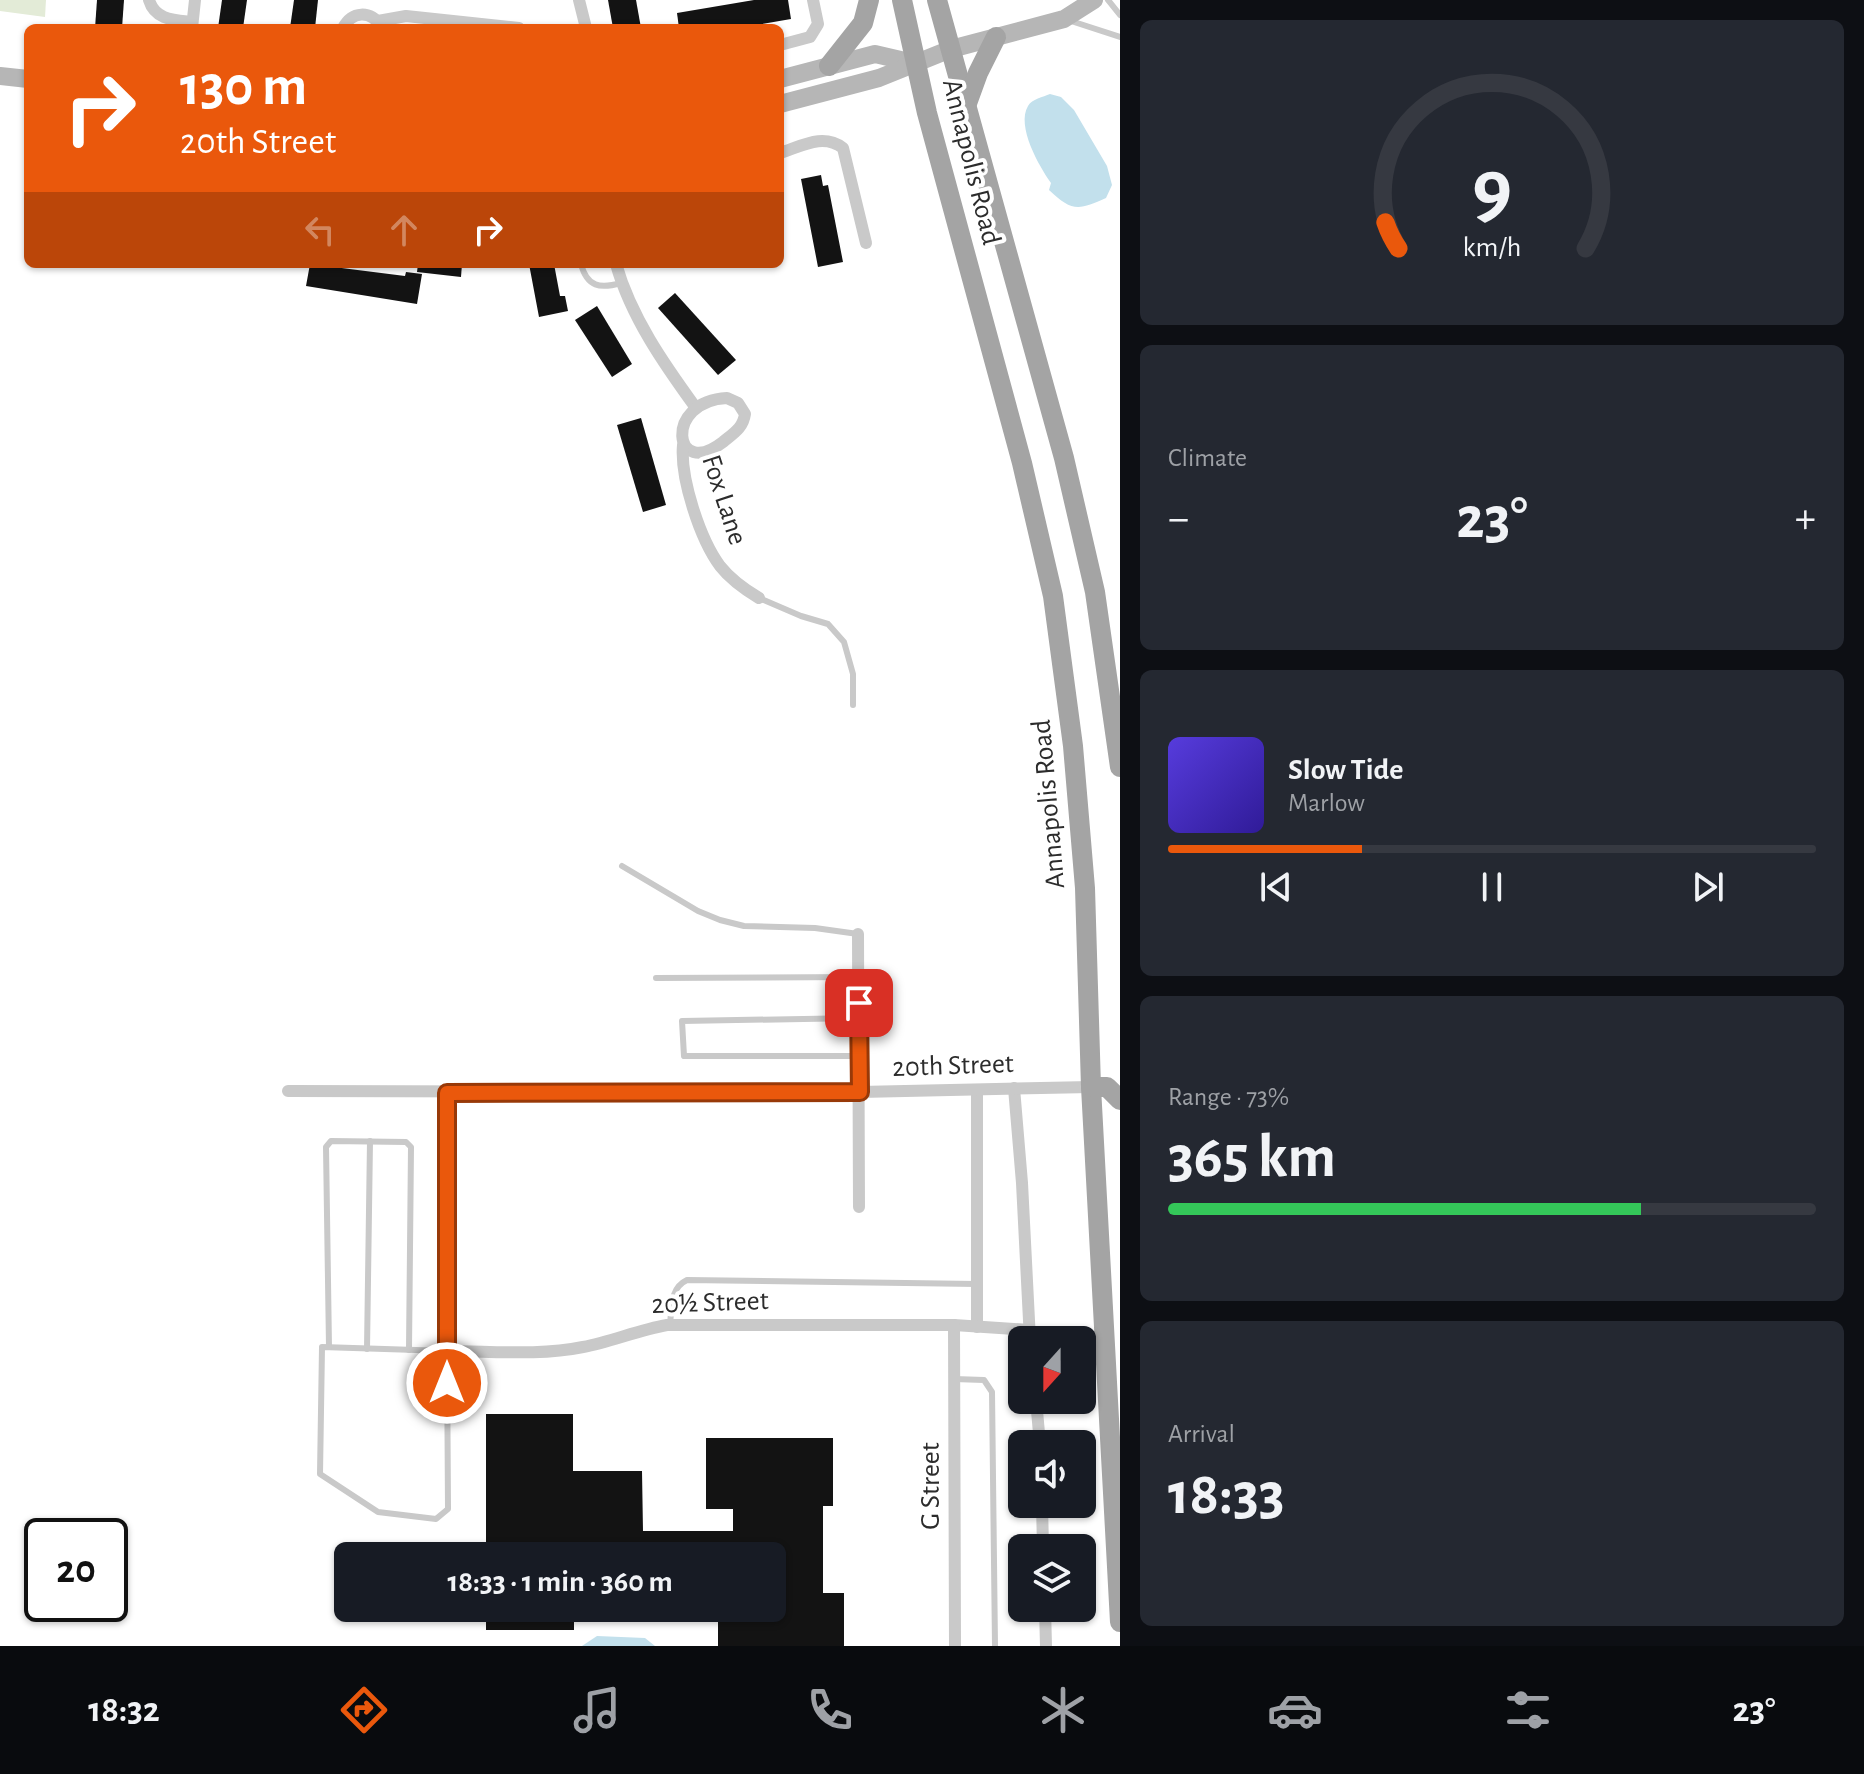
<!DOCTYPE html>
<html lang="en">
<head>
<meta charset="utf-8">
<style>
  :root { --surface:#171b24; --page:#242831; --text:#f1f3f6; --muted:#9ea1a6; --line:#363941; --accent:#ea580c }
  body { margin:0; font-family:"Alegreya Sans",sans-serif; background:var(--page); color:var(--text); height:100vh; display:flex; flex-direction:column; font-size:30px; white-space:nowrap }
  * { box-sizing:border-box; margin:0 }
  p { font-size:26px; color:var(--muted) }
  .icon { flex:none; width:44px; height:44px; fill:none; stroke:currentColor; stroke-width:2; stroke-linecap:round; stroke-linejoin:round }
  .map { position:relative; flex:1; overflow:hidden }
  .side { display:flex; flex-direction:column; gap:20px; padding:20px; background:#0d0f14; width:744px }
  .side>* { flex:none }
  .hud { position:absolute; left:24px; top:24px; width:760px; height:244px; border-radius:12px; box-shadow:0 2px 6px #0004; background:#ea580c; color:#fff; overflow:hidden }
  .needle { width:52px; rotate:201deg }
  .controls { position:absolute; left:1008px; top:1326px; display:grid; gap:16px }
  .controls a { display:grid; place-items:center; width:88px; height:88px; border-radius:12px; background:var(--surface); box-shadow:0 2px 6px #0004; font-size:40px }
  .speed { position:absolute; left:24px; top:1518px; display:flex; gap:16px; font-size:40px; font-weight:700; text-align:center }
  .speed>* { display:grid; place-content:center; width:104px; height:104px; border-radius:50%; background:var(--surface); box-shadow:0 2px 6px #0004; line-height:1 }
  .speed .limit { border:4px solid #111; border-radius:12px; background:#fff; color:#111 }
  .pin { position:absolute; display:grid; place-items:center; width:68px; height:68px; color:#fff; margin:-34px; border-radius:16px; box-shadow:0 4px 12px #0006 }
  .me { position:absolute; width:88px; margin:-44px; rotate:0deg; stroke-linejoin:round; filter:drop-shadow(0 0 6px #0008) }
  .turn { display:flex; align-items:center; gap:28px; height:168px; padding:0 24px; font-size:36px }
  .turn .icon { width:104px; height:104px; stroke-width:2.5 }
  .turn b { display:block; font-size:56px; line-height:68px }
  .lanes { display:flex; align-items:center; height:76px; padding:0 24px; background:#0003; justify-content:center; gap:40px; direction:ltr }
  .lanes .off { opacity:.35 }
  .big { font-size:60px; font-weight:700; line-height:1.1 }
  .side .card { flex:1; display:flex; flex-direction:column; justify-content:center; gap:12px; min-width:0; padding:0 28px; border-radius:12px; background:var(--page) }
  .side .dial { align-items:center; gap:0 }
  .dial svg { height:208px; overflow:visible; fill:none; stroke:var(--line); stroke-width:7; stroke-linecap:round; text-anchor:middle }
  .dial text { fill:var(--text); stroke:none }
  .song { display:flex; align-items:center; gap:24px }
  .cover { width:96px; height:96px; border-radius:12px; background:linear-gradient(135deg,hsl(250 70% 55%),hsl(250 70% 35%)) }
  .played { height:8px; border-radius:4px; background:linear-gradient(90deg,var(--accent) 30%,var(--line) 30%) }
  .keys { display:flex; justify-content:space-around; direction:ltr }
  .heat { display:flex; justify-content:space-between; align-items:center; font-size:44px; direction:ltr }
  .charge { height:12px; border-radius:6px; background:linear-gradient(90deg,#34c759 73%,var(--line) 0) }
  .trip { position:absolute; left:334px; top:1542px; width:452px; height:80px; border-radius:12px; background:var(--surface); box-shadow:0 2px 6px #0004; font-weight:700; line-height:80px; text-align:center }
  .tab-bar { display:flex; height:128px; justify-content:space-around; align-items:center; background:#090b0e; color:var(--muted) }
  .tab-bar .icon { width:56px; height:56px }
  .tab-bar .active { color:var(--accent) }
  .tab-bar b { font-size:36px; color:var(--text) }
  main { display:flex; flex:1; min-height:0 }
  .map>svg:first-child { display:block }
</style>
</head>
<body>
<main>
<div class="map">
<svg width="1120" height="1646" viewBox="0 0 1120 1646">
  <rect width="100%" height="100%" fill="#fff"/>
  <polygon fill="#e3ebd7" points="0,0 46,0 45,17 0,11"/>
  <g fill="#c2e0ec">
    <path d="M 1050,94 L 1061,97 L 1074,110 L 1107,166 L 1112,185 L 1106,198 C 1078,211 1071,211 1049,190 L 1051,183 C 1039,166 1016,126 1028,106 C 1032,99 1043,97 1050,94 Z"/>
    <polygon points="597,1636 645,1638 655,1646 582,1646"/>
  </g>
  <g fill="#131313">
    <polygon points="97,0 124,0 122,28 95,28"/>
    <polygon points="222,0 247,0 243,28 218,28"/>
    <polygon points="294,0 318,0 315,28 290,28"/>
    <polygon points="608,0 636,0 641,28 613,28"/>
    <polygon points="754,0 788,0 791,19 740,28 679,28 677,13"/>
    <polygon points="821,175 823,186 828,185 843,262 818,267 801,179"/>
    <polygon points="310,264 405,276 406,272 422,274 417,304 306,286"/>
    <polygon points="418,264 462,264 461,277 417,272"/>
    <polygon points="529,264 554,264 560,296 565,296 568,311 539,317"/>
    <polygon points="675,293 736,360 718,375 658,308"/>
    <polygon points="597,306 632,364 612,377 575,320"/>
    <polygon points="641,418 666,505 643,512 617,425"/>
    <polygon points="486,1414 573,1414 573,1471 642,1471 643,1531 733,1531 733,1509 706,1509 706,1438 833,1438 833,1506 823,1506 823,1593 844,1593 844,1646 718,1646 718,1608 772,1608 772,1556 486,1556"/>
    <rect x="486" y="1608" width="88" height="22"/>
  </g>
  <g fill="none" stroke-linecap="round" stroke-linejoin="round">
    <g stroke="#c9c9c9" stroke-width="6">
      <polyline points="1108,0 1120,15"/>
      <polyline points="1071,21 1120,37"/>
      <path d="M 581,264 C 587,287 600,289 621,283"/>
      <polyline points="759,598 801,616 828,624 844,642 853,674 853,705"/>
      <polyline points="622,866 698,911 720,920 744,926 815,928 858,934"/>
      <polyline points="656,978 859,977"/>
      <polyline points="859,1018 682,1021 684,1056 860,1056"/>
      <path d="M 670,1324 C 672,1307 670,1288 687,1280 L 977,1284"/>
      <polygon points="322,1347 447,1351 448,1509 436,1519 378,1512 320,1474"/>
      <polyline points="329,1347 326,1147 331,1141 406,1142 411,1147 409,1350"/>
      <polyline points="367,1349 370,1141"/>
      <polyline points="954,1379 984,1380 992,1392 995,1646"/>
    </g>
    <g stroke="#c9c9c9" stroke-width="12">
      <path d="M 149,0 C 155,20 174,20 192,22"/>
      <polyline points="579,0 586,28"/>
      <polyline points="378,21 406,16 519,28"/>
      <polyline points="192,28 195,0"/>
      <path d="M 343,28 C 352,11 370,10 381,26"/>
      <polyline points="780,45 810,37 818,24 813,0"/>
      <path d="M 780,153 C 802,146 823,133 843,148 L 866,243"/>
      <path d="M 616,264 C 631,317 664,364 696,408"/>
      <path d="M 727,398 L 738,403 L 745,414 C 743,428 734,433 723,442 C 673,481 663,401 727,398 Z"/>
      <path d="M 683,445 C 680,478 700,539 720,566 C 731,580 744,589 759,598"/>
      <polyline points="858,934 859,1207"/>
      <polyline points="1014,1088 1022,1183 1030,1340"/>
      <polyline points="977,1090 977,1327"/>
      <polyline points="288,1091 860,1092 1091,1087"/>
      <path d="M 447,1093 L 447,1351 C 491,1351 539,1356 583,1347 C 611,1342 638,1330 667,1325 L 954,1325 L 1029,1330"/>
      <polyline points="954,1325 955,1646"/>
      <polyline points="1036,1400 1040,1444"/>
      <polyline points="1042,1504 1043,1548"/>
      <polyline points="1045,1608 1046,1646"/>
    </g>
    <g stroke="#b6b6b6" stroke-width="18">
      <polyline points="0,76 28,79"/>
      <polyline points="780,79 875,54 918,64"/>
      <polyline points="780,104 879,78 951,49 1064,19 1094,0"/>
    </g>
    <g stroke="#a4a4a4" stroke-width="20">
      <polyline points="902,0 927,113 1022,463 1053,596 1073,746 1085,888 1091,1087 1120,1622"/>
      <polyline points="937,0 1064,458 1095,592 1120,767"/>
      <polyline points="829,66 863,23 869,0"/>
      <polyline points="966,106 978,73 996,37"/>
      <polyline points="1091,1087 1107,1087 1120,1100"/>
    </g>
  </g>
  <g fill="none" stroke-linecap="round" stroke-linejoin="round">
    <defs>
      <polyline id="route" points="447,1383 447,1093 860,1092 859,1003"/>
    </defs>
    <use href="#route" stroke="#983908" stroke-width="20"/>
    <use href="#route" stroke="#ea580c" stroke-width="14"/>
  </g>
  <g text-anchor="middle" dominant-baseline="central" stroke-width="8" stroke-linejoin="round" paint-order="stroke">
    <g font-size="28" fill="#2c2c2c" stroke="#fff">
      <text transform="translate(971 162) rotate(76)">Annapolis Road</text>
      <text transform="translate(724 500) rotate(72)">Fox Lane</text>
      <text transform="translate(1049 804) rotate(-95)">Annapolis Road</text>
      <text transform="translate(953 1066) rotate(-2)">20th Street</text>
      <text transform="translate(710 1303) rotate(-2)">20½ Street</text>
      <text transform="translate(931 1486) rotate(-90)">G Street</text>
    </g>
  </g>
</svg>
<div class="controls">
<a><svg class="needle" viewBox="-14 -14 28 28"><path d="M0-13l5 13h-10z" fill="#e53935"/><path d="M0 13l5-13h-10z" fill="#9ea1a6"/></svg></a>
<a><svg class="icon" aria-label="sound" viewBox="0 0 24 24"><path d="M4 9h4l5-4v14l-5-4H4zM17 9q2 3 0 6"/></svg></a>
<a><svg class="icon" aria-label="layers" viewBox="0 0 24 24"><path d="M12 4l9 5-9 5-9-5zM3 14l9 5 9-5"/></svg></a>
</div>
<div class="speed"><div class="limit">20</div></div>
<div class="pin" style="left:859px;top:1003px;background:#d93025"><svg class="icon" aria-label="arrive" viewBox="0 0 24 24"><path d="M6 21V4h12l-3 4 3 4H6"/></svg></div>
<svg class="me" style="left:447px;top:1383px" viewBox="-20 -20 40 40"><circle r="17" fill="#ea580c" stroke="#fff" stroke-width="3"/><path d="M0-11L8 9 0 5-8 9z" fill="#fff"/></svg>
<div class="trip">18:33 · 1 min · 360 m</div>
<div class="hud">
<div class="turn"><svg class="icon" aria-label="right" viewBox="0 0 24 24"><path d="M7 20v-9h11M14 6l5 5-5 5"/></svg><div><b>130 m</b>20th Street</div></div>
<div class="lanes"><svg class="icon off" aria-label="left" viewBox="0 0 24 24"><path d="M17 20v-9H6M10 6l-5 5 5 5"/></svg><svg class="icon off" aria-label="ahead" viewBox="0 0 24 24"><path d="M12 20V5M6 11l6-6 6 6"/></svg><svg class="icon" aria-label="right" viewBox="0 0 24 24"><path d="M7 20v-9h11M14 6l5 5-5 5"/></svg></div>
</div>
</div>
<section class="side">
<div class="card dial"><svg viewBox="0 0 100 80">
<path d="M14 69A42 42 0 1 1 86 69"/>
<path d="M14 69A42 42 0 0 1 9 59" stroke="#ea580c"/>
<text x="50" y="56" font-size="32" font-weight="700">9</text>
<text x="50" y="72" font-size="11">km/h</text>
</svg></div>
<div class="card"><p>Climate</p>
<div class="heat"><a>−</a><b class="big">23°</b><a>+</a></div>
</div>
<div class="card">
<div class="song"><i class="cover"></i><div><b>Slow Tide</b><p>Marlow</p></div></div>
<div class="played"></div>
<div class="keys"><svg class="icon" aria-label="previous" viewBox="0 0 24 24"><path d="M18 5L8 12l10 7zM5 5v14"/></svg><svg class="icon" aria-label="pause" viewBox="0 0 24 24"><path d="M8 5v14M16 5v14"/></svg><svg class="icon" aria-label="next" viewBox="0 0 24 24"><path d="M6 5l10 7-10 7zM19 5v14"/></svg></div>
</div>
<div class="card"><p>Range · 73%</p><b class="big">365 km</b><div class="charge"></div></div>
<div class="card"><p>Arrival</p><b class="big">18:33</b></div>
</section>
</main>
<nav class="tab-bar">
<b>18:32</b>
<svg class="icon active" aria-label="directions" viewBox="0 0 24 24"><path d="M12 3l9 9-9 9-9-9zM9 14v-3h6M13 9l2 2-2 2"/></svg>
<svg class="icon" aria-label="music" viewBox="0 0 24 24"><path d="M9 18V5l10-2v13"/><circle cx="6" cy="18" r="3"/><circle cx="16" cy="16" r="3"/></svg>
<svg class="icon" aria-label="phone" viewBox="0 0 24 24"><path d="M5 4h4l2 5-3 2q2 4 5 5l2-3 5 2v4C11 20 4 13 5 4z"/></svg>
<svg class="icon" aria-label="climate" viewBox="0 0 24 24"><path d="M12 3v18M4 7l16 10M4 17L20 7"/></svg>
<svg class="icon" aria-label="car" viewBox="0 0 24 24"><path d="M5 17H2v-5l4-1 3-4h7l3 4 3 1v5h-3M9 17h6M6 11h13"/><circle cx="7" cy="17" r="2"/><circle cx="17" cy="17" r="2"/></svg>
<svg class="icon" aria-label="filters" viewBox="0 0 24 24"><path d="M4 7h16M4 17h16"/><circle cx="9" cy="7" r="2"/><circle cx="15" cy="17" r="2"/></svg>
<b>23°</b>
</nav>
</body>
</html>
